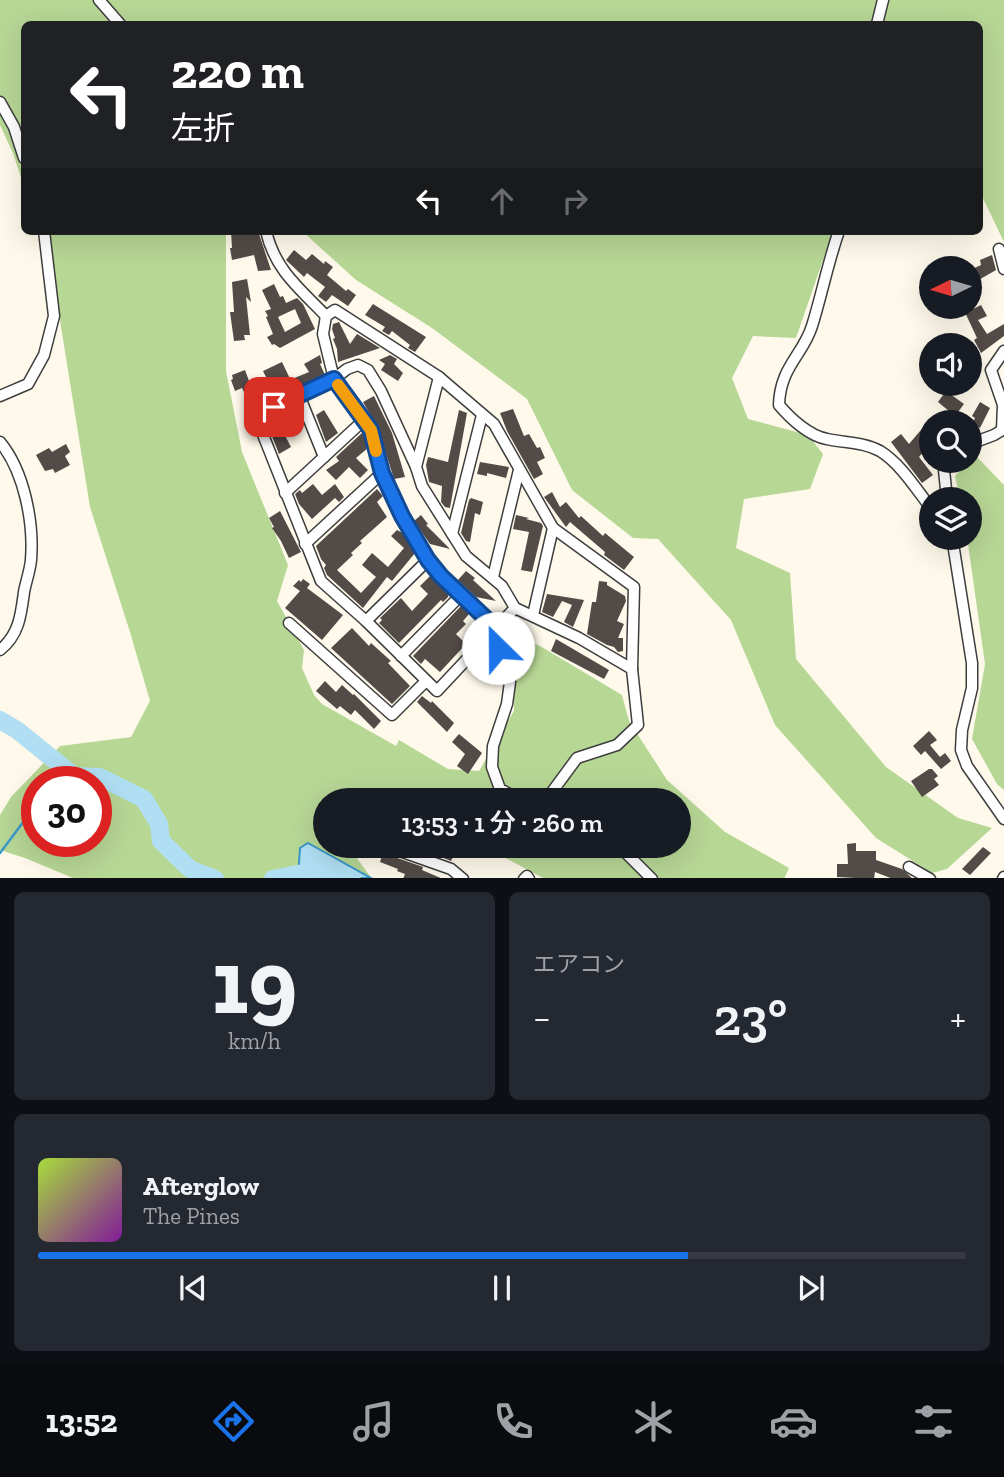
<!DOCTYPE html>
<html lang="ja">
<head>
<meta charset="utf-8">
<style>
  :root { --surface:#171b24; --page:#242831; --text:#f1f3f6; --muted:#9ea1a6; --line:#363941; --accent:#1a73e8 }
  body { margin:0; font-family:"Zilla Slab","Noto Sans JP",serif; background:var(--page); color:var(--text); height:100vh; display:flex; flex-direction:column; font-size:26px; white-space:nowrap }
  * { box-sizing:border-box; margin:0 }
  p { font-size:23px; color:var(--muted) }
  .icon { flex:none; width:38px; height:38px; fill:none; stroke:currentColor; stroke-width:2; stroke-linecap:round; stroke-linejoin:round }
  .map { position:relative; height:878px; overflow:hidden }
  .details { display:flex; flex-direction:column; gap:14px; padding:14px; background:#0d0f14; flex:1 }
  .details>* { flex:none }
  .guide { position:absolute; left:21px; top:21px; width:962px; height:214px; border-radius:10px; box-shadow:0 7px 28px #0002; background:#202124; color:#fff; overflow:hidden }
  .needle { width:46px; rotate:265deg }
  .tools { position:absolute; left:919px; top:256px; display:grid; gap:14px }
  .tools a { display:grid; place-items:center; width:63px; height:63px; border-radius:50%; background:var(--surface); box-shadow:0 7px 28px #0002; font-size:35px }
  .speed { position:absolute; left:21px; top:766px; display:flex; gap:14px; font-size:35px; font-weight:700; text-align:center }
  .speed>* { display:grid; place-content:center; width:91px; height:91px; border-radius:50%; background:var(--surface); box-shadow:0 7px 28px #0002; line-height:1 }
  .speed .limit { border:10px solid #d22; background:#fff; color:#111 }
  .pin { position:absolute; display:grid; place-items:center; width:60px; height:60px; color:#fff; margin:-30px; border-radius:14px; box-shadow:0 4px 10px #0006 }
  .me { position:absolute; width:77px; margin:-38px; rotate:337deg; stroke-linejoin:round; filter:drop-shadow(0 0 5px #0008) }
  .turn { display:flex; align-items:center; gap:24px; height:147px; padding:0 35px; font-size:32px }
  .turn .icon { width:91px; height:91px; stroke-width:2.5 }
  .turn b { display:block; font-size:49px; line-height:60px }
  .lanes { display:flex; align-items:center; height:66px; padding:0 35px; background:#0003; justify-content:center; gap:35px; direction:ltr }
  .lanes .off { opacity:.35 }
  .big { font-size:52px; font-weight:600; line-height:1.1 }
  .details .card { flex:1; display:flex; flex-direction:column; justify-content:center; gap:10px; min-width:0; padding:0 24px; border-radius:10px; background:var(--page) }
  .details .dial { align-items:center; gap:0 }
  .dial b { font-size:91px; line-height:1 }
  .song { display:flex; align-items:center; gap:21px }
  .cover { width:84px; height:84px; border-radius:10px; background:linear-gradient(135deg,hsl(80 70% 55%),hsl(290 70% 35%)) }
  .played { height:7px; border-radius:4px; background:linear-gradient(90deg,var(--accent) 70%,var(--line) 70%) }
  .keys { display:flex; justify-content:space-around; direction:ltr }
  .heat { display:flex; justify-content:space-between; align-items:center; font-size:38px; direction:ltr }
  .details .tiles { flex:1; display:grid; gap:14px; grid-template-columns:1fr 1fr }
  .card:last-child { grid-column:span 2 }
  .trip { position:absolute; left:313px; top:788px; width:378px; height:70px; border-radius:35px; background:var(--surface); box-shadow:0 7px 28px #0002; font-weight:600; line-height:70px; text-align:center }
  .tabs { display:flex; height:112px; justify-content:space-around; align-items:center; background:#090b0e; color:var(--muted) }
  .tabs .icon { width:49px; height:49px }
  .tabs .on { color:var(--accent) }
  .tabs b { font-size:32px; color:var(--text) }
  .map>svg:first-child { display:block }
</style>
</head>
<body>
<div class="map">
<svg width="1004" height="879" viewBox="0 0 1004 879">
  <rect width="100%" height="100%" fill="#fef9ea"/>
  <g fill="#b7d795" fill-rule="evenodd">
    <polygon points="0,0 1004,0 1004,242 980,192 980,24 24,24 24,187 13,153 0,125"/>
    <path d="M 39,231 L 226,231 L 226,371 L 242,452 L 288,565 L 277,601 L 304,650 L 302,668 L 314,695 L 322,704 L 396,746 L 399,740 L 448,769 L 479,771 L 514,711 L 514,669 L 501,637 L 511,633 L 540,646 L 622,695 L 629,721 L 667,780 L 725,832 L 789,868 L 784,879 L 543,878 L 481,845 L 679,845 L 679,800 L 326,800 L 326,845 L 351,845 L 351,850 L 372,879 L 73,878 L 25,858 L 0,850 L 0,815 L 11,797 L 60,746 L 131,737 L 150,701 L 130,632 L 90,507 L 53,277 ZM 37,782 L 96,782 L 96,842 L 37,842 Z"/>
    <polygon points="302,231 833,231 796,338 753,336 732,378 748,419 808,435 823,454 810,489 744,499 736,548 790,573 796,659 886,767 958,818 992,828 947,869 932,873 876,838 775,725 731,620 658,539 633,538 572,490 527,399 432,328 356,280"/>
    <polygon points="975,455 1004,485 1004,790 997,784 972,739 985,664 967,537 970,537 970,499 960,499 955,476"/>
  </g>
  <polygon fill="#b0dff3" stroke="#3a98c8" stroke-width="2" points="308,843 371,878 298,878 300,848"/>
  <g fill="none" stroke-linecap="round" stroke-linejoin="round">
    <g stroke="#3a98c8" stroke-width="2.5">
      <polyline points="70,782 74,776"/>
      <polyline points="0,853 27,817 37,810"/>
    </g>
    <g stroke="#b0dff3" stroke-width="18">
      <polyline points="0,720 17,730 74,776 100,777 144,799 159,824 161,841 190,869 215,879"/>
      <polyline points="273,879 303,873 352,879"/>
    </g>
  </g>
  <g fill="#534b48" fill-rule="evenodd">
    <polygon points="231,231 258,231 271,270 258,271 254,255 232,260 230,248 232,248"/>
    <polygon points="294,250 306,260 312,254 324,264 325,261 333,267 327,275 346,291 348,289 356,295 348,306 332,295 326,302 318,296 325,287 307,273 304,277 286,260"/>
    <polygon points="992,255 996,270 970,285 970,270 981,265 980,260"/>
    <polygon points="247,279 251,302 246,297 250,335 244,335 245,340 234,341 230,312 234,312 232,282"/>
    <path d="M 274,284 L 280,297 L 283,296 L 286,303 L 297,298 L 303,304 L 315,329 L 280,348 L 274,344 L 272,345 L 267,337 L 273,334 L 266,317 L 268,316 L 265,311 L 271,309 L 262,290 ZM 295,309 L 301,323 L 285,332 L 278,317 Z"/>
    <polygon points="373,304 426,337 415,352 408,348 410,345 392,331 389,335 382,331 385,327 365,315"/>
    <polygon points="981,305 987,316 978,320 987,334 1004,324 1004,336 981,353 974,340 977,338 962,306 972,306 973,309"/>
    <polygon points="339,322 350,344 357,334 380,348 338,362 337,349 333,339 335,338 332,329 333,324"/>
    <polygon points="320,355 322,363 320,364 325,375 296,388 292,379 309,372 304,364"/>
    <polygon points="390,355 397,359 394,364 403,373 398,381 381,370 385,364 379,360"/>
    <polygon points="282,362 292,383 275,392 278,398 252,408 242,388 235,391 231,380 233,379 232,375 245,370 252,389 268,381 263,371"/>
    <polygon points="946,391 964,404 955,416 938,402"/>
    <polygon points="374,396 392,433 405,477 394,479 378,428 363,402"/>
    <polygon points="980,402 990,408 980,428 972,424 975,418 972,416"/>
    <polygon points="290,409 292,413 279,421 279,424 291,447 279,454 266,421"/>
    <polygon points="513,409 524,436 529,434 537,448 540,447 545,458 537,462 543,474 534,479 507,431 500,413"/>
    <polygon points="324,410 338,433 326,442 316,415"/>
    <polygon points="459,410 467,413 450,508 445,507 441,502 442,486 429,482 426,465 428,457 448,462"/>
    <polygon points="926,424 931,428 931,443 919,457 933,475 922,483 891,442 901,434 909,444"/>
    <polygon points="363,432 368,448 356,458 368,470 360,478 349,467 336,480 326,470 339,461 336,457"/>
    <polygon points="66,444 70,452 65,456 70,465 55,473 53,469 45,471 36,455 49,448 52,452"/>
    <polygon points="480,462 509,467 506,478 487,473 487,476 477,474"/>
    <polygon points="313,484 322,495 335,484 344,497 339,502 335,498 312,519 299,504 295,494 300,490 302,493"/>
    <polygon points="377,489 383,496 377,502 387,517 360,541 362,543 351,553 353,555 337,570 361,593 376,577 362,565 372,553 388,567 404,548 391,536 397,530 403,533 415,553 392,581 387,577 363,608 327,575 324,568 326,565 321,559 316,546"/>
    <polygon points="552,492 560,507 566,502 579,518 581,516 603,536 605,533 634,557 624,570 604,555 605,552 570,522 566,527 544,497"/>
    <polygon points="471,498 483,502 480,515 475,513 470,542 466,541 461,533 469,500"/>
    <polygon points="280,511 301,552 289,558 281,541 272,528 274,527 269,518"/>
    <polygon points="421,515 428,524 426,525 450,549 430,544 414,521"/>
    <polygon points="516,515 529,518 526,519 541,523 543,526 532,572 521,570 529,532 513,529"/>
    <polygon points="466,571 475,578 473,580 496,601 476,597 458,580"/>
    <polygon points="430,576 449,594 448,597 443,602 441,600 399,643 379,623 382,620 380,618 401,598 412,611 428,594 420,586"/>
    <polygon points="303,579 310,584 307,588 343,615 322,640 285,608 300,591 293,586 299,580 301,582"/>
    <polygon points="599,581 607,582 607,585 625,596 626,601 617,621 624,624 618,638 623,638 623,651 618,652 614,647 607,645 587,634 592,602 596,602"/>
    <polygon points="547,594 584,600 573,627 564,622 572,605 562,601 553,617 542,612"/>
    <polygon points="461,606 470,613 463,621 466,624 456,634 466,644 440,672 425,659 421,664 413,656"/>
    <polygon points="352,628 369,646 371,643 391,661 388,663 410,686 392,704 331,648"/>
    <polygon points="556,639 609,670 604,679 551,651"/>
    <polygon points="325,681 336,692 342,685 353,695 354,694 381,721 374,729 355,710 351,715 340,706 337,709 316,691"/>
    <polygon points="422,696 431,703 432,701 454,723 447,732 417,702"/>
    <polygon points="929,731 937,740 930,745 940,757 945,753 951,761 941,769 925,751 921,755 913,746"/>
    <polygon points="459,734 482,753 468,774 457,766 465,754 452,742"/>
    <polygon points="929,769 932,769 938,776 934,779 939,785 922,797 911,781"/>
    <polygon points="856,843 856,851 876,851 876,860 902,869 913,879 893,879 875,872 874,879 837,877 837,864 848,864 847,844"/>
    <polygon points="412,845 437,845 456,851 451,861"/>
    <polygon points="983,847 991,853 970,875 962,869"/>
    <polygon points="383,853 423,867 422,870 443,879 403,879 405,874 397,871 398,869 380,862"/>
  </g>
  <g fill="none" stroke-linecap="round" stroke-linejoin="round">
    <defs>
      <g id="minor">
        <polyline points="99,0 120,24"/>
        <polyline points="877,24 883,0"/>
        <polyline points="0,102 14,127 24,158"/>
        <path d="M 266,231 C 275,270 299,288 326,316"/>
        <path d="M 839,231 C 828,262 822,294 812,326 C 803,355 780,367 779,405 C 790,418 809,436 827,439 C 845,443 864,442 880,451 C 901,464 916,489 931,508"/>
        <polyline points="999,249 1004,269"/>
        <polyline points="326,316 335,310 439,377 494,424 553,528 634,587 632,669 638,725 617,745 577,758 546,800"/>
        <polyline points="326,316 323,334 334,379 371,430 382,473 402,516 428,560 441,576 497,628 498,647 510,682 507,704 493,746 492,767 500,789 520,800"/>
        <polyline points="299,395 324,457"/>
        <polyline points="0,396 28,384 44,355 54,316 44,231"/>
        <polyline points="1002,430 1003,405 991,370 1004,351"/>
        <path d="M 0,442 C 24,471 34,522 31,560 C 30,571 26,581 24,592 C 21,615 19,635 0,650"/>
        <polyline points="970,444 994,435 1004,429"/>
        <polyline points="947,460 944,470 947,499"/>
        <polyline points="416,467 439,377"/>
        <polyline points="285,493 364,420"/>
        <polyline points="452,534 482,415"/>
        <polyline points="952,537 972,663 972,688 962,730 961,750 967,766 1004,819"/>
        <polyline points="305,544 382,473"/>
        <polyline points="493,577 519,470"/>
        <polyline points="515,608 437,691 366,621 321,581 256,417 334,379 347,369 358,365 368,370 381,391 416,467 422,486 466,556 502,586 515,608 579,638 632,669"/>
        <polyline points="533,615 553,528"/>
        <polyline points="366,621 428,560"/>
        <polyline points="289,623 392,715 426,681"/>
        <polyline points="401,656 461,595"/>
        <polyline points="383,845 451,869 463,879"/>
        <polyline points="618,845 652,879"/>
        <polyline points="909,867 930,879"/>
        <polyline points="524,879 527,876 529,879"/>
        <polyline points="1003,879 1004,877"/>
      </g>
    </defs>
    <use href="#minor" stroke="#3e3e3e" stroke-width="13"/>
    <use href="#minor" stroke="#fff" stroke-width="10"/>
  </g>
  <g fill="none" stroke-linecap="round" stroke-linejoin="round">
    <defs>
      <polyline id="route" points="274,407 334,379 371,430 382,473 402,516 428,560 441,576 496,628 498,648"/>
    </defs>
    <use href="#route" stroke="#114b97" stroke-width="18"/>
    <use href="#route" stroke="#1a73e8" stroke-width="12"/>
    <polyline stroke="#f59e0b" stroke-width="12" points="338,385 371,430 376,451"/>
  </g>
</svg>
<div class="tools">
<a><svg class="needle" viewBox="-14 -14 28 28"><path d="M0-13l5 13h-10z" fill="#e53935"/><path d="M0 13l5-13h-10z" fill="#9ea1a6"/></svg></a>
<a><svg class="icon" aria-label="sound" viewBox="0 0 24 24"><path d="M4 9h4l5-4v14l-5-4H4zM17 9q2 3 0 6"/></svg></a>
<a><svg class="icon" aria-label="search" viewBox="0 0 24 24"><circle cx="10" cy="10" r="6"/><path d="M15 15l6 6"/></svg></a>
<a><svg class="icon" aria-label="layers" viewBox="0 0 24 24"><path d="M12 4l9 5-9 5-9-5zM3 14l9 5 9-5"/></svg></a>
</div>
<div class="speed"><div class="limit">30</div></div>
<div class="pin" style="left:274px;top:407px;background:#d93025"><svg class="icon" aria-label="arrive" viewBox="0 0 24 24"><path d="M6 21V4h12l-3 4 3 4H6"/></svg></div>
<svg class="me" style="left:498px;top:648px" viewBox="-20 -20 40 40"><circle r="19" fill="#fff"/><path d="M0-13L10 11 0 6-10 11z" fill="#1a73e8"/></svg>
<div class="trip">13:53 · 1 分 · 260 m</div>
<div class="guide">
<div class="turn"><svg class="icon" aria-label="left" viewBox="0 0 24 24"><path d="M17 20v-9H6M10 6l-5 5 5 5"/></svg><div><b>220 m</b>左折</div></div>
<div class="lanes"><svg class="icon" aria-label="left" viewBox="0 0 24 24"><path d="M17 20v-9H6M10 6l-5 5 5 5"/></svg><svg class="icon off" aria-label="ahead" viewBox="0 0 24 24"><path d="M12 20V5M6 11l6-6 6 6"/></svg><svg class="icon off" aria-label="right" viewBox="0 0 24 24"><path d="M7 20v-9h11M14 6l5 5-5 5"/></svg></div>
</div>
</div>
<section class="details">
<div class="tiles">
<div class="card dial"><b>19</b><p>km/h</p></div>
<div class="card"><p>エアコン</p>
<div class="heat"><a>−</a><b class="big">23°</b><a>+</a></div>
</div>
<div class="card">
<div class="song"><i class="cover"></i><div><b>Afterglow</b><p>The Pines</p></div></div>
<div class="played"></div>
<div class="keys"><svg class="icon" aria-label="previous" viewBox="0 0 24 24"><path d="M18 5L8 12l10 7zM5 5v14"/></svg><svg class="icon" aria-label="pause" viewBox="0 0 24 24"><path d="M8 5v14M16 5v14"/></svg><svg class="icon" aria-label="next" viewBox="0 0 24 24"><path d="M6 5l10 7-10 7zM19 5v14"/></svg></div>
</div>
</div>
</section>
<nav class="tabs">
<b>13:52</b>
<svg class="icon on" aria-label="directions" viewBox="0 0 24 24"><path d="M12 3l9 9-9 9-9-9zM9 14v-3h6M13 9l2 2-2 2"/></svg>
<svg class="icon" aria-label="music" viewBox="0 0 24 24"><path d="M9 18V5l10-2v13"/><circle cx="6" cy="18" r="3"/><circle cx="16" cy="16" r="3"/></svg>
<svg class="icon" aria-label="phone" viewBox="0 0 24 24"><path d="M5 4h4l2 5-3 2q2 4 5 5l2-3 5 2v4C11 20 4 13 5 4z"/></svg>
<svg class="icon" aria-label="climate" viewBox="0 0 24 24"><path d="M12 3v18M4 7l16 10M4 17L20 7"/></svg>
<svg class="icon" aria-label="car" viewBox="0 0 24 24"><path d="M5 17H2v-5l4-1 3-4h7l3 4 3 1v5h-3M9 17h6M6 11h13"/><circle cx="7" cy="17" r="2"/><circle cx="17" cy="17" r="2"/></svg>
<svg class="icon" aria-label="filters" viewBox="0 0 24 24"><path d="M4 7h16M4 17h16"/><circle cx="9" cy="7" r="2"/><circle cx="15" cy="17" r="2"/></svg>
</nav>
</body>
</html>
